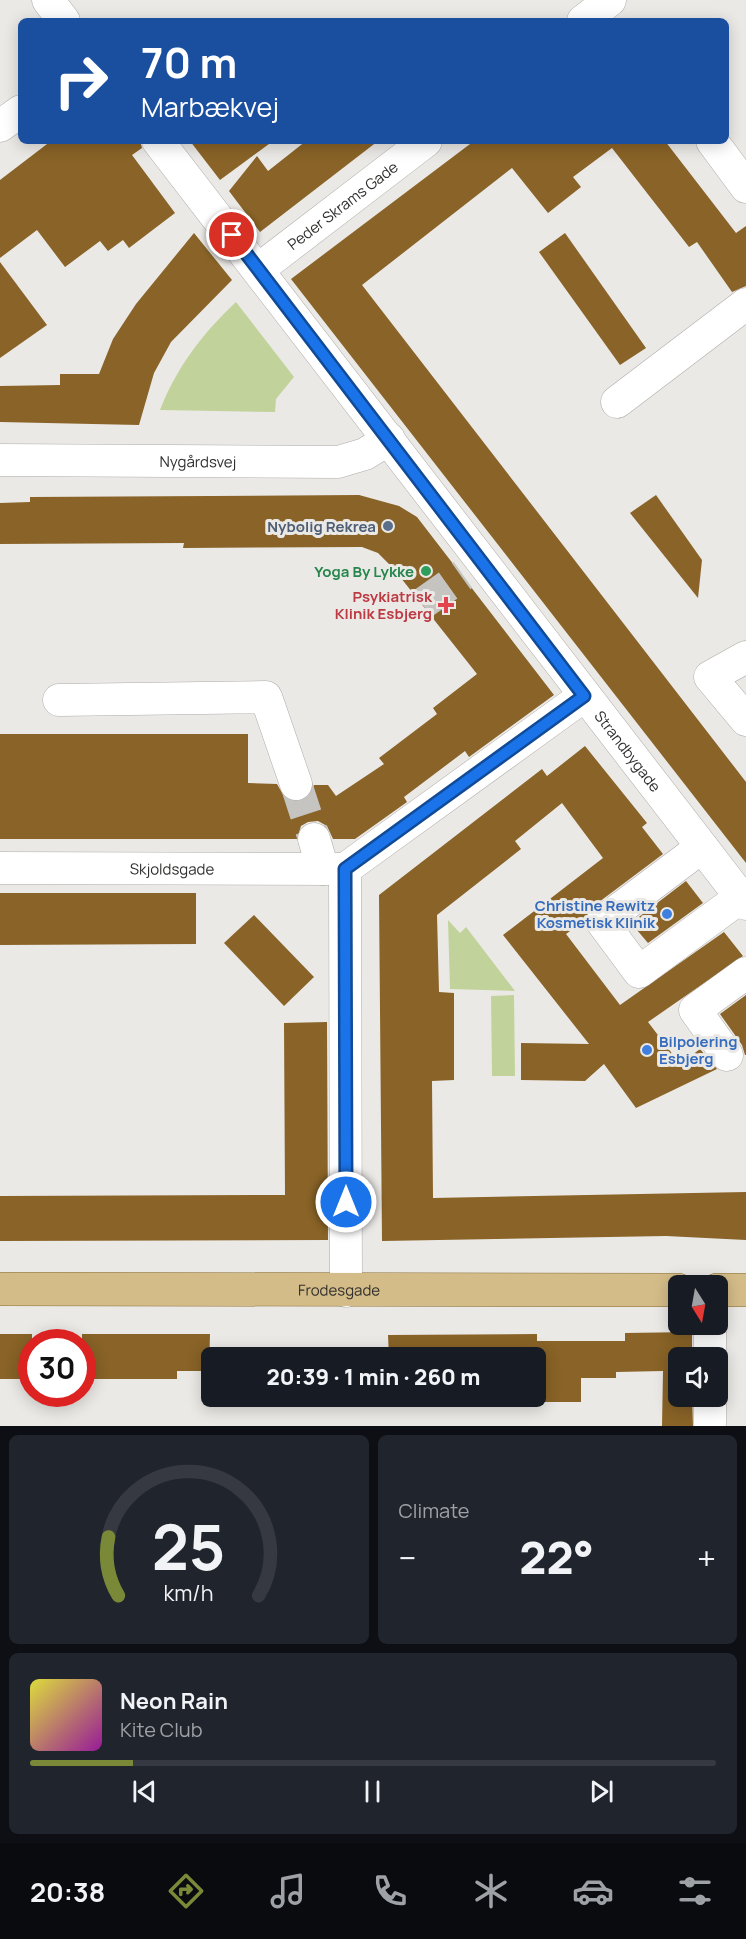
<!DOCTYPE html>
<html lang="en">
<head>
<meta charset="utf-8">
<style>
  :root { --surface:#171b24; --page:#20242c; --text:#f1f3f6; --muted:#9ea1a6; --line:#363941; --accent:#798937 }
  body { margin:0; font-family:Manrope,sans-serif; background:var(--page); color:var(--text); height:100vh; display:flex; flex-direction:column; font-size:22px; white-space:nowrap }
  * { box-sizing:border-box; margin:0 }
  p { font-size:20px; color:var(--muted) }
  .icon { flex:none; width:33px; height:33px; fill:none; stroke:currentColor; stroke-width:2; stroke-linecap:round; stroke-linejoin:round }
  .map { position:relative; height:1426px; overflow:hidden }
  .side { display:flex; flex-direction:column; gap:9px; padding:9px; background:#0d0f14; flex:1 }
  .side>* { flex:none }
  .top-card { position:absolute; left:18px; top:18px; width:711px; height:126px; border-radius:9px; box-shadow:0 3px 15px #0003; background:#1a4fa0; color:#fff; overflow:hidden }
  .needle { width:39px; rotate:169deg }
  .controls { position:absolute; left:668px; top:1275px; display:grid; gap:12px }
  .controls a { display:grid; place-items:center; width:60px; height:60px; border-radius:9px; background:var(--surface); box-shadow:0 3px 15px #0003; font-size:30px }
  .speed { position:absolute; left:18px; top:1329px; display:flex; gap:12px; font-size:30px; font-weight:700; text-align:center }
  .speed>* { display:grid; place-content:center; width:78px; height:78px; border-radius:50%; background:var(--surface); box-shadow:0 3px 15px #0003; line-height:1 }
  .speed .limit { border:9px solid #d22; background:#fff; color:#111 }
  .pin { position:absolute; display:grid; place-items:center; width:51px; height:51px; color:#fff; margin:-26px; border:3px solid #fff; border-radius:50%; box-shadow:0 2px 6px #0007 }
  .me { position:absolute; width:66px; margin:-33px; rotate:0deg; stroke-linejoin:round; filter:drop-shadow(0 0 4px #0008) }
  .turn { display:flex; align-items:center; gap:21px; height:126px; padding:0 24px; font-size:27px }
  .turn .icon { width:78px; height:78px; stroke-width:2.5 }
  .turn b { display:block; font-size:42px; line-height:51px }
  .big { font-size:45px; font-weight:800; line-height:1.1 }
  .side .card { flex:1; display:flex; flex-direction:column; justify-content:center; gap:9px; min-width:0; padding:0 21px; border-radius:9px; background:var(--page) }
  .side .dial { align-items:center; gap:0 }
  .dial svg { height:156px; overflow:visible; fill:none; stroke:var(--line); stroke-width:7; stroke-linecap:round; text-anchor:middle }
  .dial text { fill:var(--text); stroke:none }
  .song { display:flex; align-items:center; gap:18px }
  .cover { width:72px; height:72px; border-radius:9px; background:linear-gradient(135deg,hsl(60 70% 55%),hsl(300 70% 35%)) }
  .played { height:6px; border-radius:3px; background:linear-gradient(90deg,var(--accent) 15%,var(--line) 15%) }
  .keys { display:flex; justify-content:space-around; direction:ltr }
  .heat { display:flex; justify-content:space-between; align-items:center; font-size:33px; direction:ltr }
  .side .tiles { flex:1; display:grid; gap:9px; grid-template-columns:1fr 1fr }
  .card:last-child { grid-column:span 2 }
  .trip { position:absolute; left:201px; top:1347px; width:345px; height:60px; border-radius:9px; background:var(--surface); box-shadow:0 3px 15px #0003; font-weight:800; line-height:60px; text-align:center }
  .menu { display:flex; height:96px; justify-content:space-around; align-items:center; background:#090b0e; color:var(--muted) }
  .menu .icon { width:42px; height:42px }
  .menu .active { color:var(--accent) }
  .menu b { font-size:27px; color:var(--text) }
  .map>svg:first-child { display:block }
</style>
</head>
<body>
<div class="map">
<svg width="746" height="1426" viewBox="0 0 746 1426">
  <rect width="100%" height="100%" fill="#ebe9e6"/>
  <g fill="#c1d39a">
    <path d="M 236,302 L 294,377 L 276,399 L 275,412 L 160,410 C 177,367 202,334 236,302 Z"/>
    <polygon points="448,920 460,933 466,927 515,991 450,989"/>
    <polygon points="514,995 515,1076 492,1076 491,996"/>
  </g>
  <g fill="#896327">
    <polygon points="51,141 140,141 142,148 132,155 175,213 129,248 123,240 108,251 100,241 65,267 37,230 0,258 0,180"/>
    <polygon points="190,141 273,141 220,180"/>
    <polygon points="306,141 378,141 260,232 229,191 257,156 268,171"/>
    <polygon points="474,141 665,141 736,233 746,226 746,286 732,292 697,242 689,247 612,148 573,177 581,187 548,213 512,168 362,285 746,782 746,863 291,279"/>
    <polygon points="194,233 232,280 171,342 154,373 139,425 0,422 0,386 60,385 60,374 99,374 113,339 136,304"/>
    <polygon points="565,233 646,348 620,365 539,252"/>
    <polygon points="0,262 47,325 0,358"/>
    <polygon points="359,495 399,506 417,517 554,695 469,757 465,751 404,797 407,802 355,839 333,839 327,826 318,821 308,822 301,826 297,839 0,839 0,734 248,734 248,783 277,784 285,798 293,802 301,801 310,795 314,785 328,785 336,796 384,764 379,758 437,714 433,708 477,674 393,568 378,553 362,547 183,548 184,543 0,544 0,503 30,502 30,497"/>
    <polygon points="656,495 702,560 698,598 630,513"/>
    <polygon points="585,746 647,823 642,827 663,854 591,908 585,920 566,934 620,1005 724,932 743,956 648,1022 680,1064 700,1049 717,1069 636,1108 604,1064 585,1081 521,1080 521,1043 589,1044 503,935 603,858 562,803 515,841 521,849 437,915 439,992 454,993 454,1080 432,1081 433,1198 746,1192 746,1240 666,1236 382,1241 379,895 542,769 547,776"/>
    <polygon points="686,881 703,903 648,943 631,923"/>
    <polygon points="0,893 196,893 196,944 0,945"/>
    <polygon points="254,915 314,977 284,1006 224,943"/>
    <polygon points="746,995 746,1055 745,1055 742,1045 720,1014"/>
    <polygon points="327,1022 328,1240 0,1241 0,1196 285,1195 284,1023"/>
    <polygon points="692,1332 692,1358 678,1358 678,1396 692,1396 693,1426 662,1426 663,1371 616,1372 616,1378 581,1378 581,1402 536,1402 536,1358 389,1358 388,1335 537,1334 537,1341 625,1341 625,1333"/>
    <rect x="0" y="1334" width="32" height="45"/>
    <polygon points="82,1334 210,1334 209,1371 177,1371 177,1379 82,1379"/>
  </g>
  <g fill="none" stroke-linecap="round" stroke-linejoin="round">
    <g stroke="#c5c4c1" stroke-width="32" stroke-dasharray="32 16" stroke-linecap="butt">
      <polyline points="422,604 463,575"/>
      <polyline points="296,784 314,839"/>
    </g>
    <defs>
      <g id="minor">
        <polyline points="48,0 64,21"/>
        <polyline points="583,21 610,0"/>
        <polyline points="0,126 21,111"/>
        <path id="s1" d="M 158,141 L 746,904"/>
        <polyline points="712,141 746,187"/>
        <path id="s2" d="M 259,269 L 426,141"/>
        <polyline points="617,402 746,304"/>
        <path id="s3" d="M 0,460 L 338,462 L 365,454 L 389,439"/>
        <polyline points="746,657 710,677 746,720"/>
        <polyline points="59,700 266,697 296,784"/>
        <polyline points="314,839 323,869"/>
        <polyline points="702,847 602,922 639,972 741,897"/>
        <path id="s4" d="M 0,868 L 345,869"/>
        <polyline points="727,1055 695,1010 746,973"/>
        <polyline points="346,1291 345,869 584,696"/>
        <polyline points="710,1358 710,1324"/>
        <polyline points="710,1423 710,1396"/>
      </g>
      <g id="major">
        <path id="s5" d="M 0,1289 L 678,1290"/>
        <polyline points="717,1290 746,1290"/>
      </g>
    </defs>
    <use href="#minor" stroke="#afacaa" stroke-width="33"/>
    <use href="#major" stroke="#876e36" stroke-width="34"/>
    <use href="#minor" stroke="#fff" stroke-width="32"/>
    <use href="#major" stroke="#d4bc89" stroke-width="33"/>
  </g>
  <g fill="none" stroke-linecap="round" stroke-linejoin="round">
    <defs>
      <polyline id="route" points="232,235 584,696 345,869 346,1202"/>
    </defs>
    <use href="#route" stroke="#114b97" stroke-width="15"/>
    <use href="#route" stroke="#1a73e8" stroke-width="10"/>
  </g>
  <circle fill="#5c6f8a" stroke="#ebe9e6" stroke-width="2" cx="388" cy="526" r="6"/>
  <circle fill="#2e9e5b" stroke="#ebe9e6" stroke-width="2" cx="426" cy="571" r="6"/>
  <path fill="#e0444e" stroke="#ebe9e6" stroke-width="2" d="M443 596h6v6h6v6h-6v6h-6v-6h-6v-6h6z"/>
  <g fill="#3f7fe0" stroke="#ebe9e6" stroke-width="2">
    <circle cx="667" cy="914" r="6"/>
    <circle cx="647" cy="1050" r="6"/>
  </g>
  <g text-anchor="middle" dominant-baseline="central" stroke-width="6" stroke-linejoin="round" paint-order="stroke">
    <g font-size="15" fill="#2f2e2d" stroke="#ebe9e6">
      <text stroke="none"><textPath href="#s2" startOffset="105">Peder Skrams Gade</textPath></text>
      <text stroke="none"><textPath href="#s3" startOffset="198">Nygårdsvej</textPath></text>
      <text stroke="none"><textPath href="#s1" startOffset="770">Strandbygade</textPath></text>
      <text stroke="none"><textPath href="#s4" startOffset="172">Skjoldsgade</textPath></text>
      <text stroke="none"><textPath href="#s5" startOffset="339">Frodesgade</textPath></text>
    </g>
    <g font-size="15" font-weight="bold" fill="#4e5e75" stroke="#ebe9e6" text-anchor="end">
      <text x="376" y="526">Nybolig Rekrea</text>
    </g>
    <g font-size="15" font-weight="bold" fill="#27864d" stroke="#ebe9e6" text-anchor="end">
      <text x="414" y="571">Yoga By Lykke</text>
    </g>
    <g font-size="15" font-weight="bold" fill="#be3a42" stroke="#ebe9e6" text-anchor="end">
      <text x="432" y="596">Psykiatrisk<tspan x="432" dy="17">Klinik Esbjerg</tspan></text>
    </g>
    <g font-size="15" font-weight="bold" fill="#366cbe" stroke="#ebe9e6" text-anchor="end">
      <text x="655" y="905">Christine Rewitz<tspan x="655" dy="17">Kosmetisk Klinik</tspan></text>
      <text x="659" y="1041" text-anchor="start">Bilpolering<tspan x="659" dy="17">Esbjerg</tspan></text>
    </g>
  </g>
</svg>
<div class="controls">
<a><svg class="needle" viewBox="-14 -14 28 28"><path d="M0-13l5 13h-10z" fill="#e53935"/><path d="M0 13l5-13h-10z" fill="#9ea1a6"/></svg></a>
<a><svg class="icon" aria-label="sound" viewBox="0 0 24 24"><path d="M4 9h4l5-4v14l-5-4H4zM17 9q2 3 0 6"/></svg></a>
</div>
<div class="speed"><div class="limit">30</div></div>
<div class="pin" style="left:232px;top:235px;background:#d93025"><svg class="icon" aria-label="arrive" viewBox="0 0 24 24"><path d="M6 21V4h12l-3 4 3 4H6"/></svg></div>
<svg class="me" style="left:346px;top:1202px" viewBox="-20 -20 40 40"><circle r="17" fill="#1a73e8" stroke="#fff" stroke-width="3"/><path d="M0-11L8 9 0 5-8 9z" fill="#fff"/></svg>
<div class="trip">20:39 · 1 min · 260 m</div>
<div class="top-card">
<div class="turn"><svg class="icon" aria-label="right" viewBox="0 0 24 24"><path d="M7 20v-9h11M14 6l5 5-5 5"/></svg><div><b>70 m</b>Marbækvej</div></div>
</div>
</div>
<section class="side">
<div class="tiles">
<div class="card dial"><svg viewBox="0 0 100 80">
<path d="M14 69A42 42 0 1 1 86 69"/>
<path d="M14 69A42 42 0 0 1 9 39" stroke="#798937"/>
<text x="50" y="56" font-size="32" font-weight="700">25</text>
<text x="50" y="72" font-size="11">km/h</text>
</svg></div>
<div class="card"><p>Climate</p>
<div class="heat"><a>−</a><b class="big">22°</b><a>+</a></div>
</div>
<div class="card">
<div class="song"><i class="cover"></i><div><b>Neon Rain</b><p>Kite Club</p></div></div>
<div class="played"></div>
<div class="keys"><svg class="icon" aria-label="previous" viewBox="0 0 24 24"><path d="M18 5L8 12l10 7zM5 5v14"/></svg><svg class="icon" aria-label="pause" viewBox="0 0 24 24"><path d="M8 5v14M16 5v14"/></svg><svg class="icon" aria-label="next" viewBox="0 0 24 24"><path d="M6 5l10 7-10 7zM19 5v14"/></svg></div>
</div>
</div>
</section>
<nav class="menu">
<b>20:38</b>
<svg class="icon active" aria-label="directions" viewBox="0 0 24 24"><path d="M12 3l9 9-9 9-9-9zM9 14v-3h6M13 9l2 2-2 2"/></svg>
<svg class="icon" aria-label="music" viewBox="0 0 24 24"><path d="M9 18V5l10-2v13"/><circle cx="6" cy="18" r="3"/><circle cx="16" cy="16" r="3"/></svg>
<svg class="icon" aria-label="phone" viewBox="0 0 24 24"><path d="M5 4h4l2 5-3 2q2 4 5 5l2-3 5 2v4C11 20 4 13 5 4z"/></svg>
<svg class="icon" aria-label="climate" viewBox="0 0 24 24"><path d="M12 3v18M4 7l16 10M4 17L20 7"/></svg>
<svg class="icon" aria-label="car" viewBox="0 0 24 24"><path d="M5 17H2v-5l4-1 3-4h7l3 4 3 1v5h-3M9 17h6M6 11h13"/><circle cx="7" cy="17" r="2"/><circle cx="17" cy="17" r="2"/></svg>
<svg class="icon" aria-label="filters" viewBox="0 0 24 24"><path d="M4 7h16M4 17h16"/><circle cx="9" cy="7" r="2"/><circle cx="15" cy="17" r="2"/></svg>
</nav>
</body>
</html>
